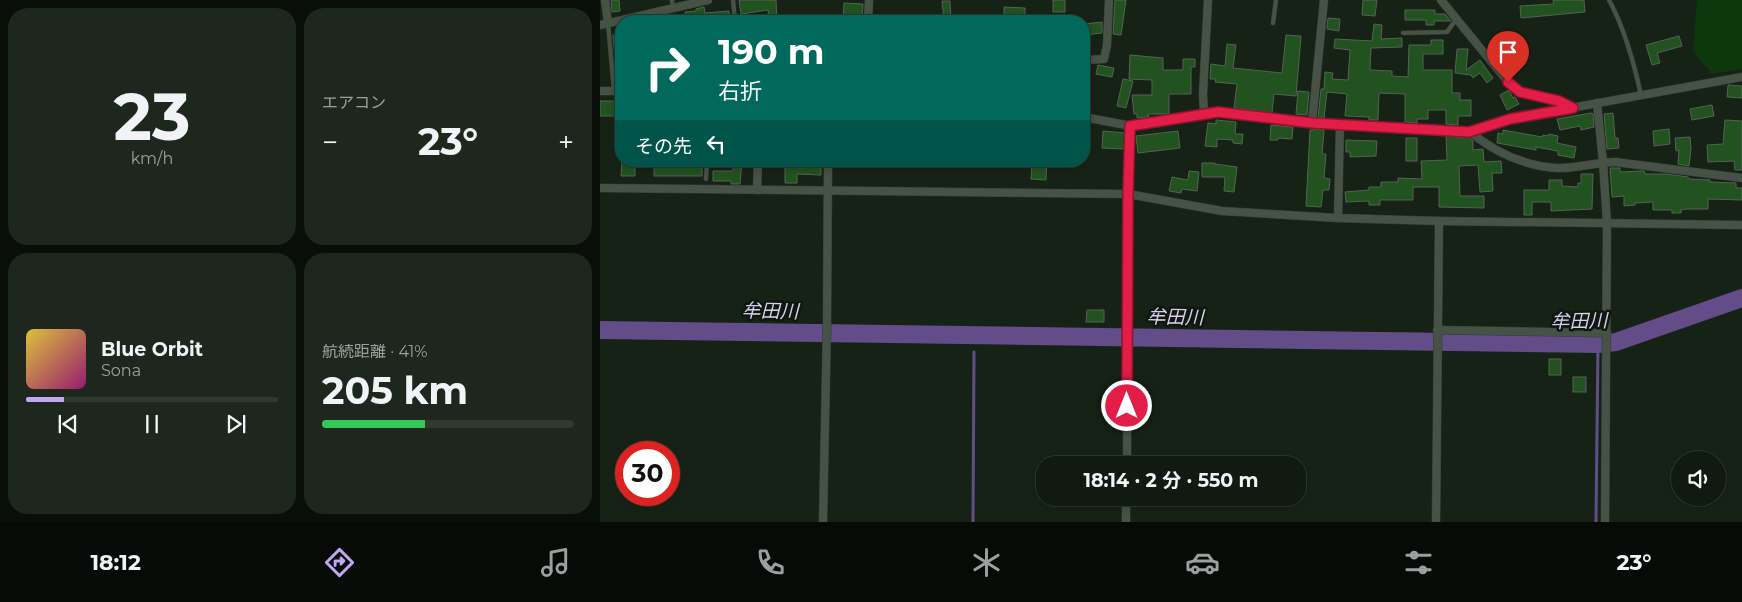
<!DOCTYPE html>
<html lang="ja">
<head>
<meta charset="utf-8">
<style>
  :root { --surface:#111a10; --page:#1e271e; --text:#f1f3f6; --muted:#9ca19f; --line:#303830; --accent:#c0a8f3 }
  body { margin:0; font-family:Montserrat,"Noto Sans JP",sans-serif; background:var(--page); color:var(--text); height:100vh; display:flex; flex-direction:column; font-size:19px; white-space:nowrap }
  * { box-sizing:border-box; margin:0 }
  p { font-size:16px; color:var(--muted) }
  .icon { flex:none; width:28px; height:28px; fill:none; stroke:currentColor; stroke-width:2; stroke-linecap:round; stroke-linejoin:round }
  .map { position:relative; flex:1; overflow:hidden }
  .sheet { display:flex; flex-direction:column; gap:8px; padding:8px; background:#090e09; width:600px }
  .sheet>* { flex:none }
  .banner { position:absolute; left:15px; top:15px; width:475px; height:152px; border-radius:20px; box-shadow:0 2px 8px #0003,0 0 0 1px var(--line); background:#00695c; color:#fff; overflow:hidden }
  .controls { position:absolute; left:1071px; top:451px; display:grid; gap:10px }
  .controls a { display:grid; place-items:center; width:55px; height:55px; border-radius:50%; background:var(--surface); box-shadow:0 2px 8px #0003,0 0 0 1px var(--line); font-size:25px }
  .speed { position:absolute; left:15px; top:441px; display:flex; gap:10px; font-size:25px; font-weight:700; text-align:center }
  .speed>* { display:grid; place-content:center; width:65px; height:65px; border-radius:50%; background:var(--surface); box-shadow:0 2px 8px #0003,0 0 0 1px var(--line); line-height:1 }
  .speed .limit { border:8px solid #d22; background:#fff; color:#111 }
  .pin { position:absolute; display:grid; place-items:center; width:42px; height:42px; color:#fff; margin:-51px -21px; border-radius:50% 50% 50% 0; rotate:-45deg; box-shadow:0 0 5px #0007 }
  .pin .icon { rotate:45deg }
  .me { position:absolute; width:55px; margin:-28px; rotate:0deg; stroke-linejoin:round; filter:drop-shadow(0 0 4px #0008) }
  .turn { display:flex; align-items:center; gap:18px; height:105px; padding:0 20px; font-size:22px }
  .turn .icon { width:65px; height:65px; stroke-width:2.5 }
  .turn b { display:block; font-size:35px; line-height:42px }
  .then { display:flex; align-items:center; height:48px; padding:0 20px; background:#0003; gap:10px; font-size:19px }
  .big { font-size:38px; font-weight:700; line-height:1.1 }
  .sheet .card { flex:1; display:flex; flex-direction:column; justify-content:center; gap:8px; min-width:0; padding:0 18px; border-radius:20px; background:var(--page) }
  .sheet .dial { align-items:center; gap:0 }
  .dial b { font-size:65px; line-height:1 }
  .song { display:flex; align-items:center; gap:15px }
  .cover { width:60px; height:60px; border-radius:8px; background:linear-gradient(135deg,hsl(50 70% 55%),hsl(320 70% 35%)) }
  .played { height:5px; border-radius:2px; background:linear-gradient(90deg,var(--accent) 15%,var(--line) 15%) }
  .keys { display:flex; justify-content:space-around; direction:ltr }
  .heat { display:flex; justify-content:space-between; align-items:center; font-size:28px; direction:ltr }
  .charge { height:8px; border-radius:4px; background:linear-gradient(90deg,#34c759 41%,var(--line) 0) }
  .sheet .tiles { flex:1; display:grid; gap:8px; grid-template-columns:repeat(2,1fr) }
  .trip { position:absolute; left:436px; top:456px; width:270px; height:50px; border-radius:20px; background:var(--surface); box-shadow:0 2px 8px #0003,0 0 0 1px var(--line); font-weight:700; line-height:50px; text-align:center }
  .tabs { display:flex; height:80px; justify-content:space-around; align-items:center; background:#070a06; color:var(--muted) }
  .tabs .icon { width:35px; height:35px }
  .tabs .current { color:var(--accent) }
  .tabs b { font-size:22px; color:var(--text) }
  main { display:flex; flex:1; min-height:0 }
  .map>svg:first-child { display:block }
</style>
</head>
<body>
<main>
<section class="sheet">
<div class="tiles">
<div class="card dial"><b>23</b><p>km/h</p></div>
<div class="card"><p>エアコン</p>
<div class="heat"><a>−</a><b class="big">23°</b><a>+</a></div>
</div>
<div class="card">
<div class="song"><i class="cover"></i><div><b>Blue Orbit</b><p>Sona</p></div></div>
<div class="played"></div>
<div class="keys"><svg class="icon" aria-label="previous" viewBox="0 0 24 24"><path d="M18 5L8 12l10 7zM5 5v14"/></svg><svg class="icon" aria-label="pause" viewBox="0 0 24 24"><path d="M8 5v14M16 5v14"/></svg><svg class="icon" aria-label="next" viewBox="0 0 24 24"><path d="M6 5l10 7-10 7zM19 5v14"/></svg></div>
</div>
<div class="card"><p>航続距離 · 41%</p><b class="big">205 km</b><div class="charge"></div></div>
</div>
</section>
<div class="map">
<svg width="1142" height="522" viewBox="0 0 1142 522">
  <rect width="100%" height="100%" fill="#172216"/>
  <polygon fill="#0d370c" points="1097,0 1142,0 1142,69 1112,74 1093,51"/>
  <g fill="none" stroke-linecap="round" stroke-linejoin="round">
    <g stroke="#624d88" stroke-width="3">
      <polyline points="373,522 374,352"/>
      <polyline points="996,522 998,344"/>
    </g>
    <polyline stroke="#624d88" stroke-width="18" points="0,330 998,344 1016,342 1142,298"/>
  </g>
  <g fill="#225220" stroke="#556254">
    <polygon points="11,0 19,0 20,11 12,12"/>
    <polygon points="139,0 176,0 177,21 169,21 168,10 141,14"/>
    <rect x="453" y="0" width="12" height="12"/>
    <polygon points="515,0 526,0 521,35 513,34"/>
    <polygon points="763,0 777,0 775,16 762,15"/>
    <polygon points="953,0 984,0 985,12 921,18 920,6 954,4"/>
    <polygon points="342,1 350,1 351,21 344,21"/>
    <polygon points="244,3 263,4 262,21 243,21"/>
    <polygon points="104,7 105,13 129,11 130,21 86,21 85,12 96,11 96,9"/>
    <polygon points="404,7 425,8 425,21 404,21"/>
    <polygon points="805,10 835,10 835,14 845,14 851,21 834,21 834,25 826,25 826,20 805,20"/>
    <polygon points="728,18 740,19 739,31 727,29"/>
    <polygon points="502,22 502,33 484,35 484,24"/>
    <polygon points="774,24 782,25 781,39 802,38 802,47 771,48 770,70 792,71 792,76 808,77 809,45 831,45 831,40 843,40 843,54 823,54 823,70 852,70 852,93 860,93 860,100 871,100 871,116 858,116 858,125 846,124 846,110 828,110 828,119 817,119 817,123 805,122 805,94 779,93 778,120 769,120 769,117 745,116 747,94 727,92 724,118 718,118 721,89 724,89 725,72 733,73 732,79 748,80 750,50 734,48 735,39 772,41"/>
    <polygon points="13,35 21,35 21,73 16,73"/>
    <polygon points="686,35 701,36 696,96 674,94 672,113 634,108 637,84 615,82 616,79 610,79 611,64 625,66 627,44 636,45 633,68 682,73"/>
    <polygon points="1079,36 1082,46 1057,53 1060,63 1052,65 1046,45"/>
    <polygon points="857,49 868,49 866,70 880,60 893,78 887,83 880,73 873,78 871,75 855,73"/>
    <polygon points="530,55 563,58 563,70 583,70 583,59 595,59 595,67 591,67 591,94 569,94 569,114 548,114 549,117 537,118 537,114 534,114 532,95 552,95 552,80 529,79"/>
    <polygon points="498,65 514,68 512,77 496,74"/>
    <polygon points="523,79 533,81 526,108 517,106"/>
    <polygon points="1128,85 1142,86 1142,98 1127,97"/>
    <polygon points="909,90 913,98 915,97 919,104 907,110 900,95"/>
    <polygon points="698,91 709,92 707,115 696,114"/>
    <rect x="0" y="101" width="21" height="15"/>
    <polygon points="1112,105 1114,116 1092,120 1090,109"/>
    <polygon points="991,113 993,114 994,127 981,130 980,126 960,130 957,119"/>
    <polygon points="1013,113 1015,138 1018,138 1019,148 1007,149 1004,114"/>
    <polygon points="616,120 636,122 635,134 643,134 642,144 633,143 633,140 617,139 617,147 605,146 608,123 616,124"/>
    <polygon points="1125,120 1142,121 1142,170 1135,170 1134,161 1108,162 1107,145 1123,144"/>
    <polygon points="671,125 693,127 692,139 678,138 678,140 670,140"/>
    <polygon points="715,129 723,129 724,131 722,154 726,154 724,178 730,179 729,190 723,190 721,207 706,206 710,130 715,130"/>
    <polygon points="1069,129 1070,144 1054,146 1053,131"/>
    <polygon points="903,130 942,137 943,135 949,136 949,134 958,136 957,143 976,147 974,158 958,155 958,151 936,147 936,150 897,143 898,133 903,134"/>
    <polygon points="503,131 525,133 524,149 502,148"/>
    <polygon points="578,131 580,148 538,153 536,136"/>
    <polygon points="846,135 858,136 858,138 868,137 873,141 873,150 883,149 884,162 901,161 902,173 892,173 893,191 880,192 878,165 859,166 860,196 884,196 884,208 839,207 839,187 813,187 813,200 780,200 780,205 769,205 769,201 746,202 745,192 769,190 769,187 781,187 781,182 798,182 798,178 822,179 821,161 847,160"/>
    <polygon points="1090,137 1091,149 1089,166 1078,164 1079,150 1076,151 1075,138"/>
    <rect x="806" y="138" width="11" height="23"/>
    <polygon points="746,140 777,141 776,156 750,157 750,152 746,152"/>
    <polygon points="22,161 35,161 35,176 21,176"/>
    <rect x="54" y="161" width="48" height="15"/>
    <polygon points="133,161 142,161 140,184 131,184 131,181 113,181 113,171 133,171"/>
    <polygon points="185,161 221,161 221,175 197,174 197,183 185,183"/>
    <polygon points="432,161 447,161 446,180 431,179"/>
    <polygon points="602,163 615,163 615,164 637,167 634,192 624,191 625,177 602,177"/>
    <polygon points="1010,168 1020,168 1020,172 1042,171 1044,171 1045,174 1066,174 1088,177 1089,179 1110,180 1110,182 1136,183 1136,188 1142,188 1142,200 1108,199 1108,209 1086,209 1081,210 1081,213 1072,213 1072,210 1053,210 1053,202 1035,203 1035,205 1024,206 1024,196 1012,197"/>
    <polygon points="589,171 599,172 597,191 582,189 581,193 569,191 572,177 588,180"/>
    <polygon points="981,174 993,174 992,209 951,211 951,202 932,202 932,215 924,215 924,190 949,190 949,180 962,180 962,186 978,187 978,183 981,183"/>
    <polygon points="487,310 504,310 504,322 486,322"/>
    <rect x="949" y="359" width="12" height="16"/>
    <rect x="973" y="377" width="13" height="15"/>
  </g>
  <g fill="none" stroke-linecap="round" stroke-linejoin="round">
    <defs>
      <g id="lane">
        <polyline points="72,0 73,8"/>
        <polyline points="133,0 135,21"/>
        <path d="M 1009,0 C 1025,29 1034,63 1041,95"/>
        <polyline points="8,23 14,91"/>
        <polyline points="673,23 676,0"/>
        <polyline points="803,33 847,32 857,18"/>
        <polyline points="106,179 107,161"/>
      </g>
      <g id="street">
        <polyline points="5,0 8,23"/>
        <polyline points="841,0 908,82 920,92 959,101 973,108"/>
        <polyline points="268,21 269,0"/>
        <polyline points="0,25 108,0"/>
        <polyline points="484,60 504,59 507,45 509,0"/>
        <polyline points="0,91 21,91"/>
        <polyline points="997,103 1003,162 1007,223 1005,522"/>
        <polyline points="604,114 603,94 608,0"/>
        <polyline points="484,117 531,126 618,112 712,123 869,131 910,119 1142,77"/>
        <polyline points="712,123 724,0"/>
        <path d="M 869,131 C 894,152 925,166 957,168 C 976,169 996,162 1015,162 L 1142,178"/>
        <polyline points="0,188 528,194 622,211 738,218 839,221 1142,225"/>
        <polyline points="157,190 158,161"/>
        <polyline points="738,218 740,124"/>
        <polyline points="837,330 1007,333"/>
        <polyline points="527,465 528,194 531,126"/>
        <polyline points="223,522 227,324 228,161"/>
        <polyline points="526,522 526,498"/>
        <polyline points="836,522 839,221"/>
      </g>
    </defs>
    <use href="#lane" stroke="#333a33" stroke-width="5"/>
    <use href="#street" stroke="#333a33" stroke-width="9"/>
    <use href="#lane" stroke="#465245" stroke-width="4"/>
    <use href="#street" stroke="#465245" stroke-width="8"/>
  </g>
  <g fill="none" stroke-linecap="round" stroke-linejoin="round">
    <defs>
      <polyline id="route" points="527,406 528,194 530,126 618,112 712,123 869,132 910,119 973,108 959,101 920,92 908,82"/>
    </defs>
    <use href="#route" stroke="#92132f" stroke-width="12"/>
    <use href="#route" stroke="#e11d48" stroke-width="9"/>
  </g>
  <g text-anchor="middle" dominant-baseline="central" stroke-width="5" stroke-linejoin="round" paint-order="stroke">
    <g font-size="19" font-style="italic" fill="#d9cef2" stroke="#0e180d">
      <text transform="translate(170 311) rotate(1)">牟田川</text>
      <text transform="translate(575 317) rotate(1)">牟田川</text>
      <text transform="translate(979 321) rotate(-1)">牟田川</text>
    </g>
  </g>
</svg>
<div class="controls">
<a><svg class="icon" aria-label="sound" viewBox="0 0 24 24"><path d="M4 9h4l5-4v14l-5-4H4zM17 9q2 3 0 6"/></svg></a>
</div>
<div class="speed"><div class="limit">30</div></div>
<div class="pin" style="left:908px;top:82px;background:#d93025"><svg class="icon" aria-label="arrive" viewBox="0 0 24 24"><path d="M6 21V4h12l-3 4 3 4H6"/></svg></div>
<svg class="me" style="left:527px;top:406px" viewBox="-20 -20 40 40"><circle r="17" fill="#e11d48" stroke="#fff" stroke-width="3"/><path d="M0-11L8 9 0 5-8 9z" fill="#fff"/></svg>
<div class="trip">18:14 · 2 分 · 550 m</div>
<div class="banner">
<div class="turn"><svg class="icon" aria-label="right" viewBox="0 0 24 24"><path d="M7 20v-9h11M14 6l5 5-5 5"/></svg><div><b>190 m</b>右折</div></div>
<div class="then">その先<svg class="icon" aria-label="left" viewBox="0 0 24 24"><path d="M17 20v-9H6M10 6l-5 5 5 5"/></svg></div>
</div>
</div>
</main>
<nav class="tabs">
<b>18:12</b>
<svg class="icon current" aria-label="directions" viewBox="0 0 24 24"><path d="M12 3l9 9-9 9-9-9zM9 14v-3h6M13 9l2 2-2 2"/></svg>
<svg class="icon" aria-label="music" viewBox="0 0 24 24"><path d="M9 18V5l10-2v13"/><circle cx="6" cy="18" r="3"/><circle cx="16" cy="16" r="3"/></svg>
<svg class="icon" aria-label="phone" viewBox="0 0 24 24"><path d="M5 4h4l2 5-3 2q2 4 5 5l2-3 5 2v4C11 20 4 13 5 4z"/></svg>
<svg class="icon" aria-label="climate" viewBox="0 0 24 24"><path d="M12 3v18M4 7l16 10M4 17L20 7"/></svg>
<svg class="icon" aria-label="car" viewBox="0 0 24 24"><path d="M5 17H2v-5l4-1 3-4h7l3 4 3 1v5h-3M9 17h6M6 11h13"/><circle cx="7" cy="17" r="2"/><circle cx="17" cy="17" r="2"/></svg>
<svg class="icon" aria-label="filters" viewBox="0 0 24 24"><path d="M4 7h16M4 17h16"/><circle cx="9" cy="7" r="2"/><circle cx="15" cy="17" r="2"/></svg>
<b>23°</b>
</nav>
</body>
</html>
